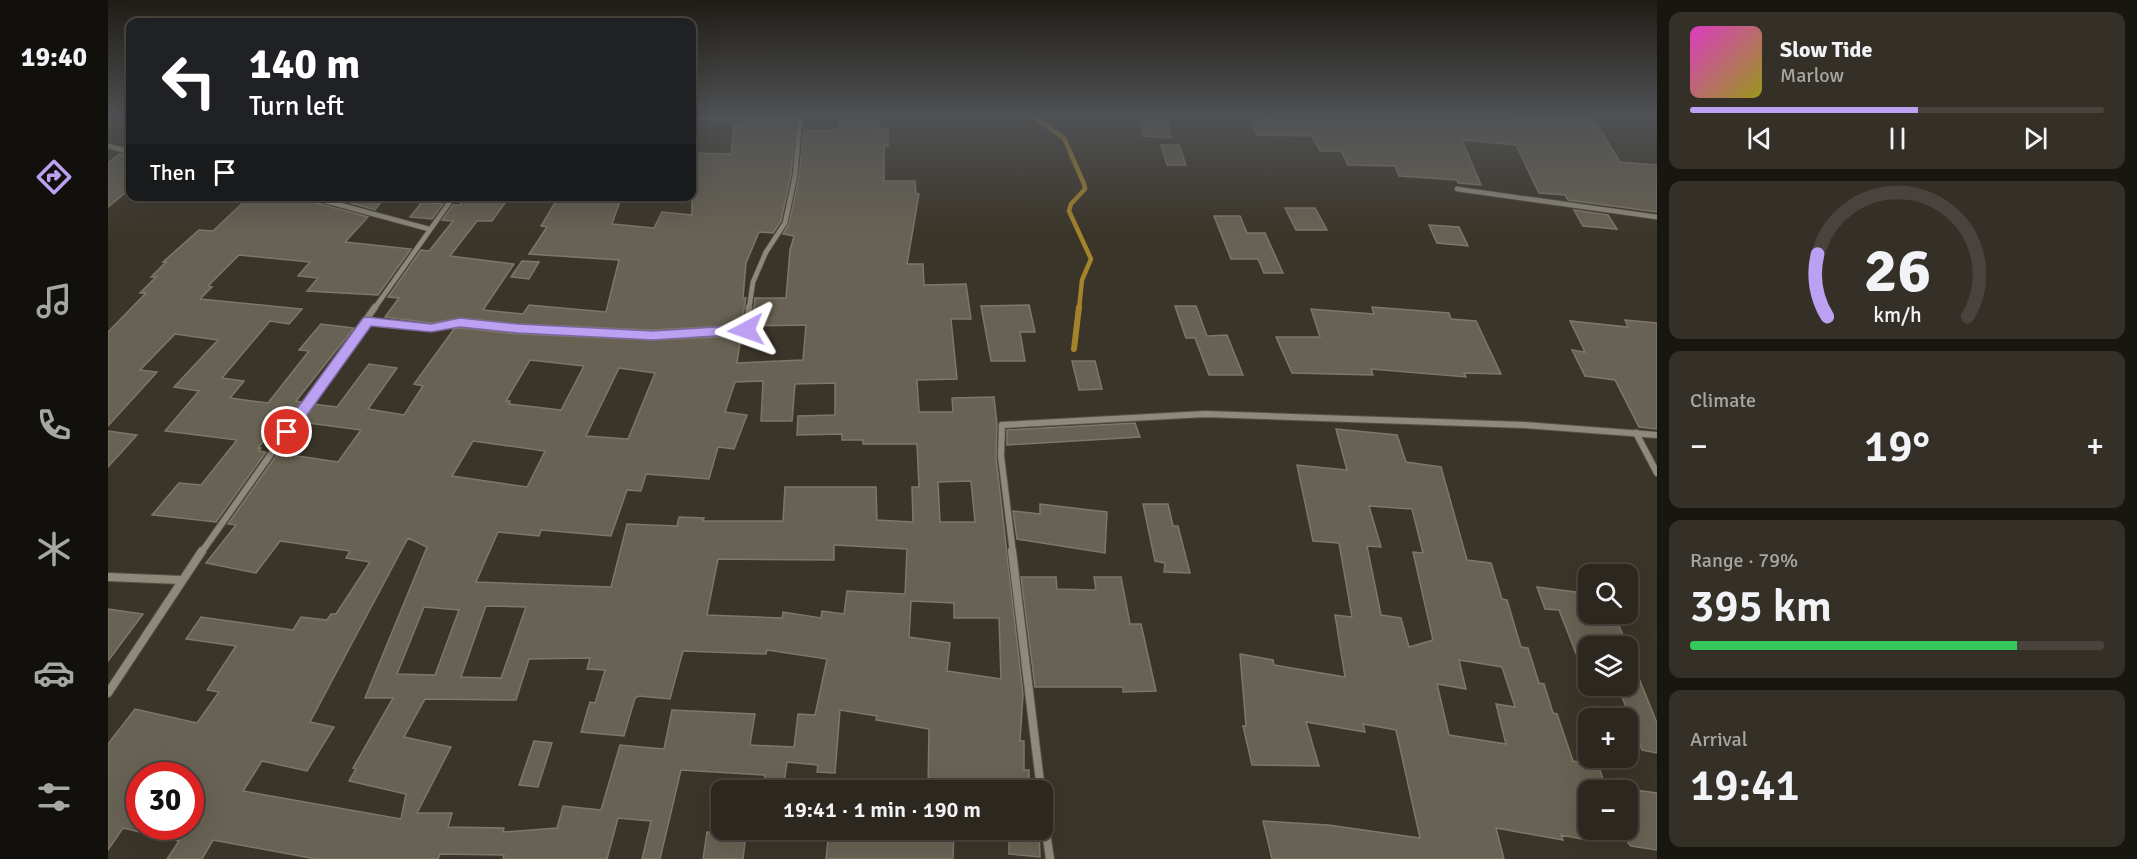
<!DOCTYPE html>
<html lang="en">
<head>
<meta charset="utf-8">
<style>
  :root { --surface:#2c281f; --page:#343028; --text:#f1f3f6; --muted:#a6a6a4; --line:#48443d; --accent:#bca0f2 }
  body { margin:0; font-family:Signika,sans-serif; background:var(--page); color:var(--text); height:100vh; display:flex; flex-direction:column; font-size:22px; white-space:nowrap }
  * { box-sizing:border-box; margin:0 }
  p { font-size:20px; color:var(--muted) }
  .icon { flex:none; width:33px; height:33px; fill:none; stroke:currentColor; stroke-width:2; stroke-linecap:round; stroke-linejoin:round }
  .map { position:relative; flex:1; overflow:hidden }
  .sheet { display:flex; flex-direction:column; gap:12px; padding:12px; background:#181611; width:480px }
  .sheet>* { flex:none }
  .top-card { position:absolute; left:18px; top:18px; width:570px; height:183px; border-radius:12px; box-shadow:0 6px 24px #0002,0 0 0 2px var(--line); background:#202124; color:#fff; overflow:hidden }
  .tools { position:absolute; left:1470px; top:564px; display:grid; gap:12px }
  .tools a { display:grid; place-items:center; width:60px; height:60px; border-radius:12px; background:var(--surface); box-shadow:0 6px 24px #0002,0 0 0 2px var(--line); font-size:30px }
  .speed { position:absolute; left:18px; top:762px; display:flex; gap:12px; font-size:30px; font-weight:700; text-align:center }
  .speed>* { display:grid; place-content:center; width:78px; height:78px; border-radius:50%; background:var(--surface); box-shadow:0 6px 24px #0002,0 0 0 2px var(--line); line-height:1 }
  .speed .limit { border:9px solid #d22; background:#fff; color:#111 }
  .pin { position:absolute; display:grid; place-items:center; width:51px; height:51px; color:#fff; margin:-26px; border:3px solid #fff; border-radius:50%; box-shadow:0 2px 6px #0007 }
  .me { position:absolute; width:66px; margin:-33px; rotate:266deg; stroke-linejoin:round; filter:drop-shadow(0 0 4px #0008) }
  .turn { display:flex; align-items:center; gap:21px; height:126px; padding:0 24px; font-size:27px }
  .turn .icon { width:78px; height:78px; stroke-width:2.5 }
  .turn b { display:block; font-size:42px; line-height:51px }
  .then { display:flex; align-items:center; height:57px; padding:0 24px; background:#0003; gap:12px; font-size:22px }
  .big { font-size:45px; font-weight:600; line-height:1.1 }
  .sheet .card { flex:1; display:flex; flex-direction:column; justify-content:center; gap:9px; min-width:0; padding:0 21px; border-radius:12px; background:var(--page) }
  .sheet .dial { align-items:center; gap:0 }
  .dial svg { height:156px; overflow:visible; fill:none; stroke:var(--line); stroke-width:7; stroke-linecap:round; text-anchor:middle }
  .dial text { fill:var(--text); stroke:none }
  .song { display:flex; align-items:center; gap:18px }
  .cover { width:72px; height:72px; border-radius:9px; background:linear-gradient(135deg,hsl(310 70% 55%),hsl(60 70% 35%)) }
  .played { height:6px; border-radius:3px; background:linear-gradient(90deg,var(--accent) 55%,var(--line) 55%) }
  .keys { display:flex; justify-content:space-around; direction:ltr }
  .heat { display:flex; justify-content:space-between; align-items:center; font-size:33px; direction:ltr }
  .charge { height:9px; border-radius:4px; background:linear-gradient(90deg,#34c759 79%,var(--line) 0) }
  .trip { position:absolute; left:603px; top:780px; width:342px; height:60px; border-radius:12px; background:var(--surface); box-shadow:0 6px 24px #0002,0 0 0 2px var(--line); font-weight:600; line-height:60px; text-align:center }
  main { display:flex; flex:1; min-height:0 }
  .tabs { display:flex; flex-direction:column; width:108px; justify-content:space-around; align-items:center; background:#12100c; color:var(--muted) }
  .tabs .icon { width:42px; height:42px }
  .tabs .active { color:var(--accent) }
  .tabs b { font-size:27px; color:var(--text) }
  .map>svg:first-child { display:block }
</style>
</head>
<body>
<main>
<nav class="tabs">
<b>19:40</b>
<svg class="icon active" aria-label="directions" viewBox="0 0 24 24"><path d="M12 3l9 9-9 9-9-9zM9 14v-3h6M13 9l2 2-2 2"/></svg>
<svg class="icon" aria-label="music" viewBox="0 0 24 24"><path d="M9 18V5l10-2v13"/><circle cx="6" cy="18" r="3"/><circle cx="16" cy="16" r="3"/></svg>
<svg class="icon" aria-label="phone" viewBox="0 0 24 24"><path d="M5 4h4l2 5-3 2q2 4 5 5l2-3 5 2v4C11 20 4 13 5 4z"/></svg>
<svg class="icon" aria-label="climate" viewBox="0 0 24 24"><path d="M12 3v18M4 7l16 10M4 17L20 7"/></svg>
<svg class="icon" aria-label="car" viewBox="0 0 24 24"><path d="M5 17H2v-5l4-1 3-4h7l3 4 3 1v5h-3M9 17h6M6 11h13"/><circle cx="7" cy="17" r="2"/><circle cx="17" cy="17" r="2"/></svg>
<svg class="icon" aria-label="filters" viewBox="0 0 24 24"><path d="M4 7h16M4 17h16"/><circle cx="9" cy="7" r="2"/><circle cx="15" cy="17" r="2"/></svg>
</nav>
<div class="map">
<svg width="1549" height="859" viewBox="0 0 1549 859">
  <rect width="100%" height="100%" fill="#3b3529"/>
  <g fill="none" stroke-linecap="round" stroke-linejoin="round">
    <polyline stroke="#a5832a" stroke-width="4.5" points="921,114 956,138 976,184 977,189 963,204 961,211 983,259 974,280 971,309"/>
    <polyline stroke="#a5832a" stroke-width="6" points="966,349 971,307"/>
  </g>
  <g fill="#686254" stroke="#7e7769" stroke-width="1.5" fill-rule="evenodd">
    <polygon points="1139,114 1484,116 1512,162 1549,165 1549,212 1460,200 1457,195 1431,193 1408,145 1354,140 1373,185 1350,183 1349,180 1291,176 1287,166 1240,165 1233,151 1212,151 1204,136 1149,135"/>
    <path d="M 732,120 L 771,122 L 770,128 L 780,128 L 780,146 L 776,146 L 776,181 L 807,181 L 808,194 L 811,194 L 799,264 L 815,264 L 816,285 L 858,284 L 863,319 L 843,319 L 849,379 L 809,380 L 811,412 L 845,412 L 844,398 L 886,397 L 889,424 L 888,457 L 915,694 L 912,741 L 916,741 L 916,770 L 921,770 L 921,788 L 867,784 L 867,790 L 820,790 L 821,729 L 768,720 L 769,716 L 732,710 L 727,773 L 709,772 L 710,765 L 679,762 L 675,790 L 655,790 L 657,775 L 573,770 L 552,859 L 534,859 L 543,821 L 510,818 L 499,859 L 395,859 L 396,855 L 332,854 L 330,859 L 208,859 L 105,840 L 94,859 L 59,859 L 71,841 L 38,833 L 39,826 L 82,826 L 82,776 L 32,776 L 32,832 L 15,828 L 0,850 L 0,744 L 27,709 L 89,723 L 111,692 L 99,690 L 128,646 L 78,639 L 93,617 L 185,630 L 193,617 L 219,620 L 223,614 L 228,614 L 262,562 L 238,558 L 242,551 L 172,541 L 148,573 L 98,563 L 128,525 L 120,524 L 170,453 L 230,462 L 253,430 L 192,422 L 205,404 L 229,407 L 261,364 L 289,368 L 260,409 L 296,415 L 315,386 L 306,384 L 346,329 L 352,328 L 410,334 L 545,340 L 633,336 L 629,363 L 695,360 L 698,325 L 644,326 L 647,298 L 678,298 L 682,250 L 686,236 L 675,234 L 681,224 L 691,177 L 696,130 L 730,130 ZM 422,360 L 476,366 L 453,410 L 401,404 L 402,401 L 398,401 ZM 511,368 L 547,373 L 520,439 L 478,436 ZM 655,381 L 653,421 L 684,421 L 687,384 L 727,383 L 727,415 L 690,416 L 689,435 L 734,434 L 734,440 L 755,440 L 755,444 L 809,444 L 811,487 L 804,487 L 805,522 L 769,520 L 768,487 L 677,487 L 675,521 L 595,521 L 596,518 L 571,517 L 569,526 L 519,524 L 503,587 L 368,582 L 390,532 L 431,536 L 433,530 L 503,536 L 519,490 L 533,491 L 538,474 L 601,479 L 610,447 L 626,449 L 639,415 L 617,412 L 627,382 ZM 365,441 L 437,451 L 419,487 L 344,476 ZM 863,481 L 867,522 L 832,522 L 830,482 ZM 300,538 L 319,547 L 257,698 L 285,698 L 245,768 L 248,769 L 241,781 L 298,794 L 293,819 L 135,791 L 154,761 L 199,771 L 226,727 L 202,722 ZM 726,545 L 799,549 L 797,594 L 739,591 L 736,614 L 714,611 L 713,618 L 675,612 L 674,618 L 599,615 L 610,559 L 726,560 ZM 803,601 L 846,603 L 846,618 L 891,618 L 893,679 L 839,671 L 842,643 L 801,637 ZM 378,606 L 418,607 L 393,678 L 353,677 ZM 316,607 L 351,610 L 327,675 L 289,674 ZM 659,650 L 719,659 L 707,715 L 690,714 L 686,747 L 642,745 L 647,714 L 564,710 L 556,749 L 512,745 L 493,810 L 455,806 L 449,828 L 395,832 L 396,828 L 340,827 L 344,813 L 309,813 L 343,747 L 296,737 L 317,699 L 408,700 L 421,659 L 482,658 L 479,669 L 497,670 L 487,703 L 482,702 L 473,732 L 516,736 L 527,698 L 531,696 L 562,699 L 575,651 L 658,654 Z"/>
    <polygon points="1033,120 1060,122 1063,138 1035,136"/>
    <polygon points="641,123 686,123 687,130 683,175 673,221 665,233 651,232 638,263 635,298 638,298 633,325 545,330 410,324 352,318 323,323 277,317 291,298 280,297 313,250 321,251 345,221 334,220 345,205 352,205 359,196 400,199 384,221 369,221 342,256 406,264 375,310 415,314 421,305 498,312 511,260 421,254 439,227 433,226 451,196 512,201 504,224 546,228 554,212 584,215 584,153 623,154 626,124"/>
    <polygon points="1053,145 1071,145 1078,165 1059,165"/>
    <polygon points="11,154 22,156 22,189 0,207 0,163"/>
    <polygon points="142,196 195,196 198,200 260,217 237,242 303,249 270,295 199,291 210,278 190,276 202,262 131,255 100,286 104,287 92,299 194,309 181,324 162,321 114,378 136,381 122,398 160,403 201,351 191,350 213,324 246,328 188,401 193,402 181,420 173,419 150,448 153,448 151,451 158,452 108,522 44,515 71,483 93,485 129,440 57,431 91,391 66,387 110,340 67,334 32,370 49,372 0,426 0,332 38,293 32,293 48,277 43,277 58,262 55,262 91,230 105,231"/>
    <polygon points="218,196 248,196 245,200 273,202 267,210"/>
    <polygon points="314,202 335,204 324,219 302,217"/>
    <polygon points="1177,208 1207,208 1219,230 1188,230"/>
    <polygon points="1466,210 1500,215 1509,229 1475,226"/>
    <polygon points="1106,216 1132,216 1139,233 1157,233 1175,273 1156,273 1150,259 1123,259"/>
    <polygon points="1321,225 1351,227 1360,246 1329,243"/>
    <polygon points="414,261 431,262 421,279 403,277"/>
    <polygon points="921,305 927,332 912,332 917,361 883,361 873,306"/>
    <polygon points="1067,306 1088,306 1099,336 1119,335 1135,375 1101,375 1087,338 1078,338"/>
    <polygon points="1264,307 1341,313 1343,319 1368,321 1393,374 1356,373 1358,377 1263,369 1265,375 1184,373 1168,337 1212,337 1203,309 1266,314"/>
    <polygon points="1517,320 1549,323 1549,429 1531,427 1507,380 1477,376 1464,350 1477,352 1462,321 1520,327"/>
    <polygon points="964,361 987,361 994,389 971,390"/>
    <polygon points="1027,423 1032,437 899,445 899,430"/>
    <path d="M 1228,429 L 1289,435 L 1298,462 L 1333,467 L 1359,560 L 1383,563 L 1394,599 L 1399,600 L 1413,647 L 1420,648 L 1431,683 L 1436,684 L 1445,713 L 1449,714 L 1465,761 L 1490,765 L 1499,790 L 1480,790 L 1480,840 L 1453,835 L 1455,840 L 1388,828 L 1396,859 L 1164,859 L 1155,821 L 1220,825 L 1312,838 L 1288,730 L 1255,724 L 1257,732 L 1198,722 L 1211,766 L 1144,765 L 1135,726 L 1138,726 L 1132,654 L 1165,660 L 1166,665 L 1237,677 L 1227,615 L 1244,617 L 1231,543 L 1205,541 L 1189,465 L 1239,470 ZM 1261,506 L 1304,509 L 1315,553 L 1305,552 L 1325,640 L 1301,647 L 1293,618 L 1273,615 L 1259,546 L 1273,547 ZM 1351,660 L 1394,667 L 1407,707 L 1388,704 L 1398,744 L 1341,735 L 1329,684 L 1358,689 Z"/>
    <polygon points="0,431 29,435 0,467"/>
    <polygon points="932,504 999,512 997,553 909,539 905,511 932,514"/>
    <polygon points="1035,504 1060,504 1065,526 1070,526 1082,573 1056,572 1057,563 1047,561"/>
    <polygon points="913,577 948,577 949,589 988,590 986,577 1013,577 1022,624 1033,624 1048,691 1015,692 1015,687 927,687"/>
    <polygon points="1429,587 1468,592 1481,623 1511,626 1520,646 1480,646 1480,684 1451,610 1437,609"/>
    <polygon points="0,609 35,614 0,661"/>
    <polygon points="1520,651 1549,723 1549,753 1534,750 1510,686 1520,686"/>
    <polygon points="426,741 444,743 430,787 411,785"/>
    <polygon points="1520,789 1549,793 1549,850 1523,846 1520,843"/>
    <polygon points="721,830 846,830 845,859 718,859"/>
    <polygon points="901,830 931,830 932,857 901,854"/>
    <polygon points="599,832 638,834 635,859 595,859"/>
  </g>
  <g fill="none" stroke-linecap="round" stroke-linejoin="round">
    <defs>
      <g id="minor-far2">
        <polyline points="584,117 692,119 687,176 677,223 658,252 645,282 641,309"/>
        <polyline points="0,146 22,152"/>
        <polyline points="1349,189 1549,217"/>
        <polyline points="199,196 321,229"/>
        <polyline points="266,309 346,196"/>
      </g>
      <g id="minor-far1">
        <polyline points="259,321 323,328 352,323 410,329 545,335 638,330 641,307"/>
        <polyline points="1528,433 1549,473"/>
        <polyline points="93,553 267,307"/>
        <polyline points="905,553 893,456 894,425 1097,414 1416,425 1549,435"/>
      </g>
      <g id="minor">
        <polyline points="904,551 933,790"/>
        <polyline points="0,577 73,580"/>
        <polyline points="0,693 94,551"/>
        <polyline points="934,805 942,859"/>
      </g>
    </defs>
    <use href="#minor-far2" stroke="#565247" stroke-width="6"/>
    <use href="#minor-far1" stroke="#565247" stroke-width="8"/>
    <use href="#minor" stroke="#565247" stroke-width="10"/>
    <use href="#minor-far2" stroke="#8f897a" stroke-width="4.5"/>
    <use href="#minor-far1" stroke="#8f897a" stroke-width="6"/>
    <use href="#minor" stroke="#8f897a" stroke-width="8"/>
  </g>
  <linearGradient id="sky" x2="0" y2="1"><stop stop-color="#201d17"/><stop offset="0.49" stop-color="#4f5154"/><stop offset="1" stop-color="#4f5154" stop-opacity="0"/></linearGradient>
  <rect width="1549" height="235" fill="url(#sky)"/>
  <polygon fill="#bca0f2" stroke="#7a689d" stroke-width="1.5" points="259,317 323,324 352,318 410,324 545,331 638,325 644,330 638,334 545,340 410,333 352,327 323,332 263,326 184,436 175,436 175,428 255,318"/>
</svg>
<div class="tools">
<a><svg class="icon" aria-label="search" viewBox="0 0 24 24"><circle cx="10" cy="10" r="6"/><path d="M15 15l6 6"/></svg></a>
<a><svg class="icon" aria-label="layers" viewBox="0 0 24 24"><path d="M12 4l9 5-9 5-9-5zM3 14l9 5 9-5"/></svg></a>
<a>+</a>
<a>−</a>
</div>
<div class="speed"><div class="limit">30</div></div>
<div class="pin" style="left:179px;top:432px;background:#d93025"><svg class="icon" aria-label="arrive" viewBox="0 0 24 24"><path d="M6 21V4h12l-3 4 3 4H6"/></svg></div>
<svg class="me" style="left:638px;top:330px" viewBox="-20 -20 40 40"><path d="M0-17L14 15 0 8-14 15z" fill="#bca0f2" stroke="#fff" stroke-width="4"/></svg>
<div class="trip">19:41 · 1 min · 190 m</div>
<div class="top-card">
<div class="turn"><svg class="icon" aria-label="left" viewBox="0 0 24 24"><path d="M17 20v-9H6M10 6l-5 5 5 5"/></svg><div><b>140 m</b>Turn left</div></div>
<div class="then">Then<svg class="icon" aria-label="arrive" viewBox="0 0 24 24"><path d="M6 21V4h12l-3 4 3 4H6"/></svg></div>
</div>
</div>
<section class="sheet">
<div class="card">
<div class="song"><i class="cover"></i><div><b>Slow Tide</b><p>Marlow</p></div></div>
<div class="played"></div>
<div class="keys"><svg class="icon" aria-label="previous" viewBox="0 0 24 24"><path d="M18 5L8 12l10 7zM5 5v14"/></svg><svg class="icon" aria-label="pause" viewBox="0 0 24 24"><path d="M8 5v14M16 5v14"/></svg><svg class="icon" aria-label="next" viewBox="0 0 24 24"><path d="M6 5l10 7-10 7zM19 5v14"/></svg></div>
</div>
<div class="card dial"><svg viewBox="0 0 100 80">
<path d="M14 69A42 42 0 1 1 86 69"/>
<path d="M14 69A42 42 0 0 1 9 37" stroke="#bca0f2"/>
<text x="50" y="56" font-size="32" font-weight="700">26</text>
<text x="50" y="72" font-size="11">km/h</text>
</svg></div>
<div class="card"><p>Climate</p>
<div class="heat"><a>−</a><b class="big">19°</b><a>+</a></div>
</div>
<div class="card"><p>Range · 79%</p><b class="big">395 km</b><div class="charge"></div></div>
<div class="card"><p>Arrival</p><b class="big">19:41</b></div>
</section>
</main>
</body>
</html>
